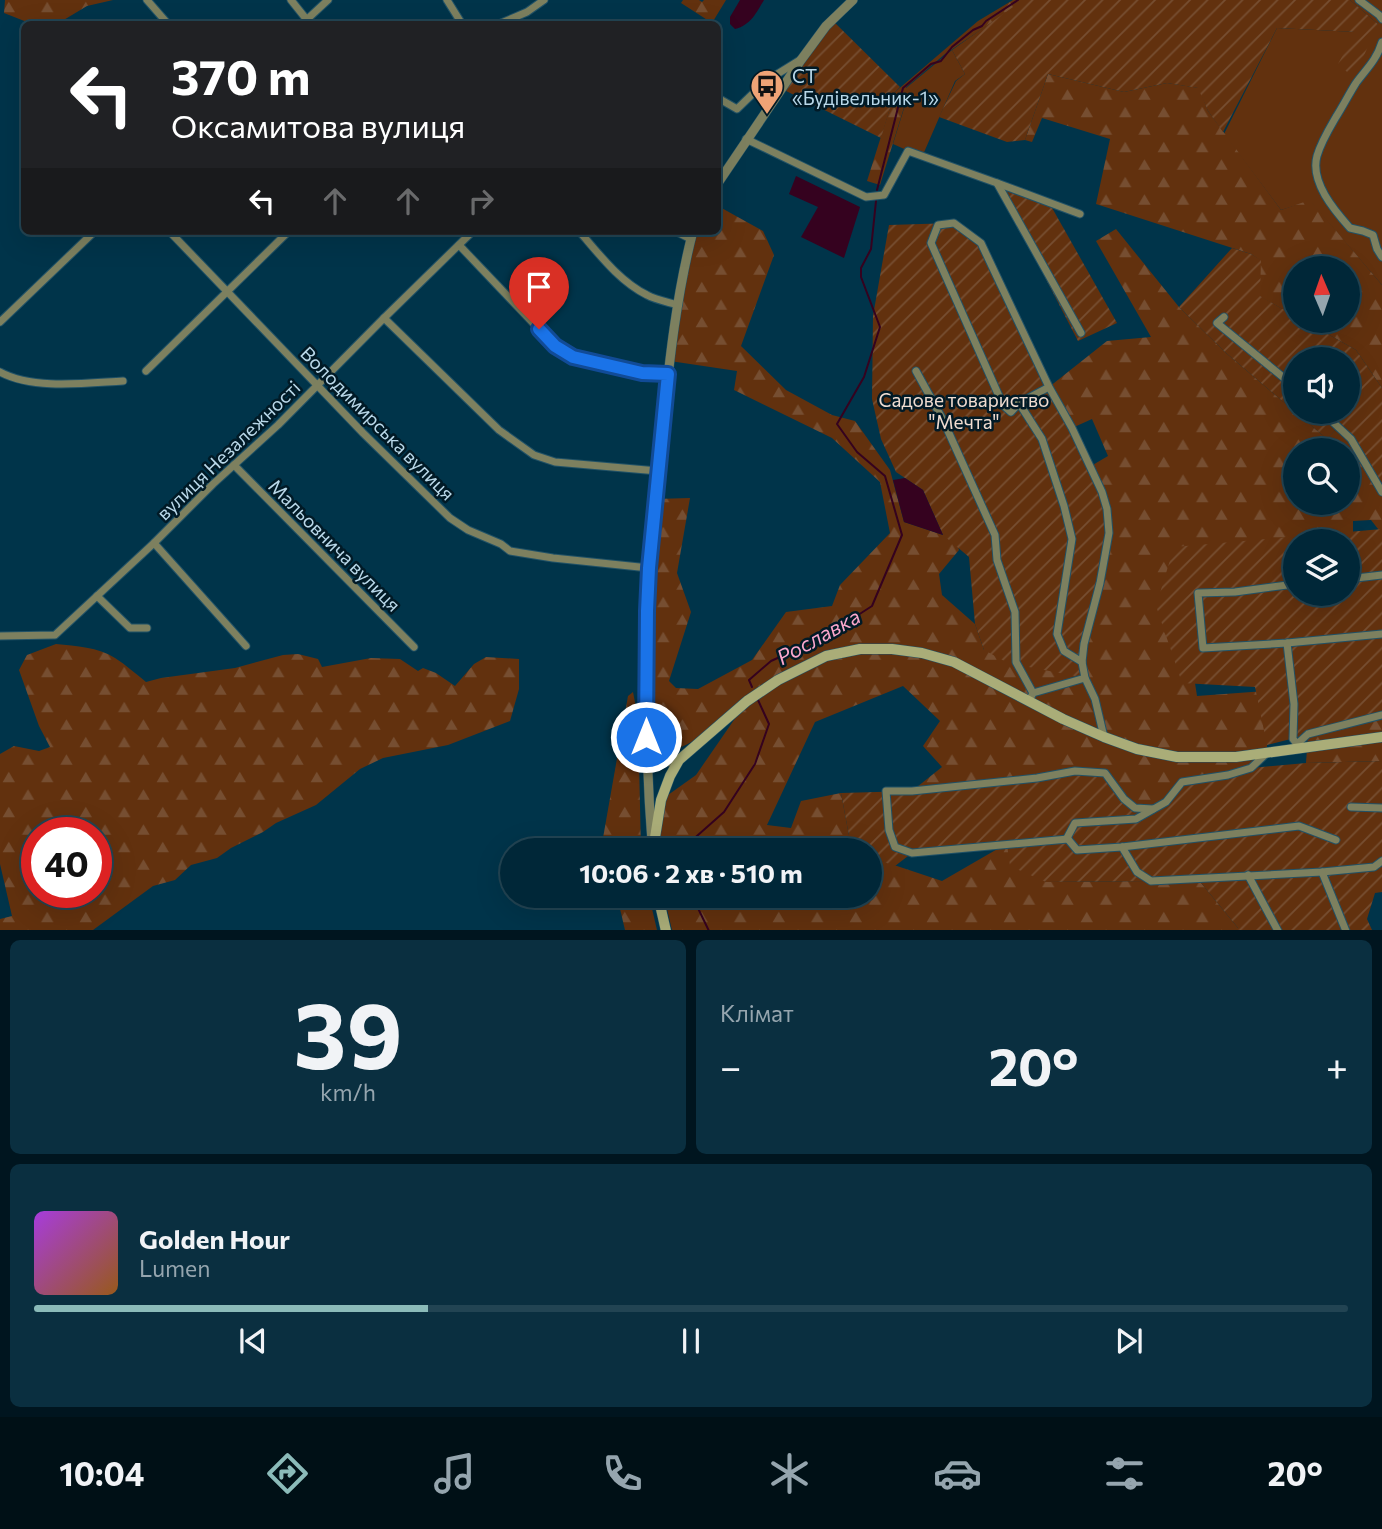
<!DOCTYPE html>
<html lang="uk">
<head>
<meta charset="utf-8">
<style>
  :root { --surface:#002738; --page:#0a2f40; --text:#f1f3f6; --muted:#95a5ae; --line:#224453; --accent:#8bbbb9 }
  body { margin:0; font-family:Commissioner,sans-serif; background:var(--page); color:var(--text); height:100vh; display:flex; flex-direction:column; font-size:26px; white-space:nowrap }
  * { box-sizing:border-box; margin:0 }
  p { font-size:23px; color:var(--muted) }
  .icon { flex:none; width:38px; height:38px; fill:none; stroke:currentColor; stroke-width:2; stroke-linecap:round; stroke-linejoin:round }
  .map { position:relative; height:930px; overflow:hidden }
  .panel { display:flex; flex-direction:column; gap:10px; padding:10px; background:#00151f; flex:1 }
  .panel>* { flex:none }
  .banner { position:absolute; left:21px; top:21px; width:700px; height:214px; border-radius:10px; box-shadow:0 7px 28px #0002,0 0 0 2px var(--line); background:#202124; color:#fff; overflow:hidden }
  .needle { width:46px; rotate:358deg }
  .buttons { position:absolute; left:1283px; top:256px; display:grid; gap:14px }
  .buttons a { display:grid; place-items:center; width:77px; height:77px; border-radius:50%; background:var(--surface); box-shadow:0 7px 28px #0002,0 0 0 2px var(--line); font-size:35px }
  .speed { position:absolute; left:21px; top:817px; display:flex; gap:14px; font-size:35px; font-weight:700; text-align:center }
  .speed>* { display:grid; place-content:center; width:91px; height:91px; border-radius:50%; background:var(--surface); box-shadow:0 7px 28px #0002,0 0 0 2px var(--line); line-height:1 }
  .speed .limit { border:10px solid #d22; background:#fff; color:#111 }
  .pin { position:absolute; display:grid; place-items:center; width:60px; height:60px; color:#fff; margin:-72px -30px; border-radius:50% 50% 50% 0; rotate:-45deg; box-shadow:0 0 7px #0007 }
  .pin .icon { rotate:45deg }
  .me { position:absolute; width:77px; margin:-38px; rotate:0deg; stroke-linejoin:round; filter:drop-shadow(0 0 5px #0008) }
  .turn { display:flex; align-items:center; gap:24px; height:147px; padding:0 35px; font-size:32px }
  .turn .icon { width:91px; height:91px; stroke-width:2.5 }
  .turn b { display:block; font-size:49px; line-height:60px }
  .lanes { display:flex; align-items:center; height:66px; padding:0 35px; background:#0003; justify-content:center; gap:35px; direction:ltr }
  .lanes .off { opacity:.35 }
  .big { font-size:52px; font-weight:700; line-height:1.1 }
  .panel .card { flex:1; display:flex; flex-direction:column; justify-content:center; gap:10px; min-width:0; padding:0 24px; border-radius:10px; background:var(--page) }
  .panel .dial { align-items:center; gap:0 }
  .dial b { font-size:91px; line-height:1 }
  .song { display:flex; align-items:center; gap:21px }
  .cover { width:84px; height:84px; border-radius:10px; background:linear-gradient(135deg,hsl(280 70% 55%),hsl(30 70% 35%)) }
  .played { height:7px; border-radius:4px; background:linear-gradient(90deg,var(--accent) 30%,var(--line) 30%) }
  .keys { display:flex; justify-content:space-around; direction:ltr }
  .heat { display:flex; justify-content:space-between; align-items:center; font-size:38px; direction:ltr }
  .panel .tiles { flex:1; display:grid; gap:10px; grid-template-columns:1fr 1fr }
  .card:last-child { grid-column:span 2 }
  .trip { position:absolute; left:500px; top:838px; width:382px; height:70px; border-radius:35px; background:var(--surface); box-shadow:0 7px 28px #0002,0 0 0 2px var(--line); font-weight:700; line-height:70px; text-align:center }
  .tabs { display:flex; height:112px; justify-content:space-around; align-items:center; background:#001016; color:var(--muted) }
  .tabs .icon { width:49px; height:49px }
  .tabs .selected { color:var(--accent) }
  .tabs b { font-size:32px; color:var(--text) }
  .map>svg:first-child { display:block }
</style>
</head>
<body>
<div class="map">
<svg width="1382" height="931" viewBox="0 0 1382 931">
  <defs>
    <pattern id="forest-firs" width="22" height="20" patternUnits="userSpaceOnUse" patternTransform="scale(1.75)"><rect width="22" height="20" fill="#62310e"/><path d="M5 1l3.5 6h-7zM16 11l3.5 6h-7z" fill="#764e31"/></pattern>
    <pattern id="garden-furrows" width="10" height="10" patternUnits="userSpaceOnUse" patternTransform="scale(1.75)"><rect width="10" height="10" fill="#62310e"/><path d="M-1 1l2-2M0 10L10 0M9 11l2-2" fill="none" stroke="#764e31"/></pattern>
  </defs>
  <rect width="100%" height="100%" fill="#00344a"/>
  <g fill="#62310e">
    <polygon points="1350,0 1382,0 1382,285 1310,201 1281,210 1224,134 1277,28 1356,32 1378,24"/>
    <polygon points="952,50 965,74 955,81 922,157 893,144 906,102 906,88"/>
  </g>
  <g fill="url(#forest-firs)" fill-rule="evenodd">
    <polygon points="5,0 113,0 87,6 57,24 32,24 4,13"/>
    <polygon points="683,0 699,0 702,2 704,0 726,0 712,23 681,3"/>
    <polygon points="1013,0 1025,0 945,54 906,87 906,101 880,185 867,181 895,92 978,21"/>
    <polygon points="1048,74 1124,92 1167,83 1199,88 1208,111 1281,210 1310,200 1382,285 1382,388 1356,350 1303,320 1348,320 1348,268 1295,268 1295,316 1259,296 1260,260 1251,254 1096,204 1110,139 1042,118 1032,142 1025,140"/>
    <path d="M 718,206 L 763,231 L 774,255 L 741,346 L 786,390 L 832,415 L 855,421 L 890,470 L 904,522 L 943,535 L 953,531 L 959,550 L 939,574 L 942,595 L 975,624 L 984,650 L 1091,466 L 1108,456 L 1092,419 L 1072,428 L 1049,387 L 1107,341 L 1151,337 L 1096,241 L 1116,229 L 1179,307 L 1226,353 L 1327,439 L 1338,427 L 1351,439 L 1382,492 L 1382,534 L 1371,520 L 1353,521 L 1353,553 L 1348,541 C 1290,541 1232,542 1174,548 L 1197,696 L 1293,689 L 1267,745 L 1267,753 L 1251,768 L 1166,802 L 1153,809 L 912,791 L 942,767 L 923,746 L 940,721 L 903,686 L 815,722 L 767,825 L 791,828 L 801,801 L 841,793 L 850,841 L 859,850 L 659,850 L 657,825 L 661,800 L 696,775 L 745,704 C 730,716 688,750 669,750 C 667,750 661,748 658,748 L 654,733 L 647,611 L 655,499 L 690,498 L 677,573 L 691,612 L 669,681 L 676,688 L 698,689 L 752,660 L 786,612 L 832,606 L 840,585 L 890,533 L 880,482 L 832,438 L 734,390 L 737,371 L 670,361 L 693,231 L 718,231 ZM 1295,450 L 1348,450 L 1348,502 L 1295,502 Z"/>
    <path d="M 56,644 C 76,646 98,647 115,658 C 126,665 136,674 146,682 L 161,678 L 235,668 L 283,655 L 298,654 L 318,659 L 322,667 L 371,658 L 400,659 L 418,671 L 423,668 L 436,673 L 455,686 L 474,664 L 486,657 L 519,659 L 519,689 L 510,721 L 448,745 L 383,758 L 360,769 L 316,805 L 276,823 L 263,832 L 231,848 L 217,858 L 191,865 L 175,880 L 153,886 L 93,930 L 0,930 L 0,919 L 12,916 L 0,864 L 0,754 L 14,746 L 39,751 L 50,747 L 39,726 L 19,670 L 27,655 ZM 37,833 L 96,833 L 96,892 L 37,892 Z"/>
    <polygon points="633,692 638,718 641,850 606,850 603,838 628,696"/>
    <polygon points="1382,715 1382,761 1306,763 1308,734"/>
    <polygon points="1006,844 1046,882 1151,881 1197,878 1238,928 1238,930 672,930 664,896 870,896 870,857 942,881"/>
    <polygon points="617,896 649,896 657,930 625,930"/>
  </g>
  <g fill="url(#garden-furrows)" fill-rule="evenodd">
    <polygon points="1023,0 1350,0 1378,24 1354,78 1338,64 1355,32 1277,28 1223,132 1208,111 1198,88 1167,83 1124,92 1048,74 1025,140 1007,142 939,117 956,81 965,74 952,50"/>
    <polygon points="832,20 900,87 895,92 881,138 780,88"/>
    <polygon points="996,183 1051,206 1117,323 1078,341"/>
    <polygon points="954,223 981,243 1102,492 1109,533 1084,644 1085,678 1008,663 984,650 975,624 969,557 943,535 923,490 896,472 881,439 872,399 873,316 889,225"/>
    <path d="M 1232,248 L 1251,254 L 1261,260 L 1260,296 L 1295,316 L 1295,320 L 1303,320 L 1356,350 L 1382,388 L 1382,492 L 1351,439 L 1338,427 L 1327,439 L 1226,353 L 1179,307 ZM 1295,359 L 1348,359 L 1348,411 L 1295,411 Z"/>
    <path d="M 1382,529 L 1382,716 L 1267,745 L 1255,687 L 1182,683 L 1156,606 L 1174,547 ZM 1295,541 L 1348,541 L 1348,593 L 1295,593 Z"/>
    <polygon points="1382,761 1382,892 1375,893 1367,919 1372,930 1238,930 1238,928 1197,878 1151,881 1046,882 1010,866 1007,845 912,853 895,866 870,857 870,850 859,850 850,841 841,793 912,791 1075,771 1105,773 1135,808 1153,809 1166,802 1182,782 1251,768 1306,763"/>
  </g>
  <g fill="#35021f">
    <path d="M 740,0 L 764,0 C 756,13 751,25 735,29 L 730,24 L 730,17 Z"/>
    <polygon points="796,176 860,207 844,258 801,237 818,207 789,194"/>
    <polygon points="905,478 923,490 943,535 904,522 893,480"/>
  </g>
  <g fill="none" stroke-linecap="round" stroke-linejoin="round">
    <g stroke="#35021f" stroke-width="2">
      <polyline points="877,190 903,88 931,64 941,61 952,47 973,30 982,26 986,21 1018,0"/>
      <polyline points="752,687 749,680 771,661 824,637 872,606 902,535 885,476 857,452 837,424 864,377 880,327 861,277 861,268 871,249 876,201"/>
      <polyline points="690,850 689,843 724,812 755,764 769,724 758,700"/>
      <polyline points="694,896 695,902 709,931"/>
    </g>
    <defs>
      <g id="minor">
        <polyline points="147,0 168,24"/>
        <polyline points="291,0 307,20"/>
        <polyline points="447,0 462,24"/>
        <polyline points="1359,0 1379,15 1382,19"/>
        <polyline points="302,24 328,0"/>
        <polyline points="499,24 527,12 544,0"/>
        <path d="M 1382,42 C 1376,61 1367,68 1356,83 C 1349,94 1343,106 1336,117 C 1329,129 1321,142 1317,156 C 1310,182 1334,210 1350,228 L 1363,231 L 1373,235 L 1377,249 L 1382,257"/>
        <polyline points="718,98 737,109 766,81 800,60"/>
        <polyline points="746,139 866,197 884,195 908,151 997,183 1081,333"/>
        <polyline points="997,183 1080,214"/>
        <polyline points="169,231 363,433 450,518 468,530 501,544 510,551 553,558 649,568"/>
        <path d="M 579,231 C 599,254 619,281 647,295 C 656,300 668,302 678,305"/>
        <polyline points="675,231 691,239"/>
        <polyline points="459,245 555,346 573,357 642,373 668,375"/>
        <polyline points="1224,317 1217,323 1295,387"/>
        <polyline points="384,318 499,430 534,455 555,462 658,471"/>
        <polyline points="0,322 95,231"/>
        <polyline points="146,371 289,231"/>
        <polyline points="916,371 943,420 995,535 997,560 1015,612 1016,662 1033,693"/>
        <path d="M 0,372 C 33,390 86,383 123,381"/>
        <polyline points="1049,387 1019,403 1011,412 1003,405 931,243 938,225 954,223 981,243 1049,387 1072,428 1102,492 1107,509 1109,533 1100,583 1084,644 1082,662 1085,678 1095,699 1104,737"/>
        <polyline points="1019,403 1042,439 1064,506 1072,539 1057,634 1064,651 1082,662"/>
        <polyline points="1321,411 1351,439 1382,492"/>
        <polyline points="234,465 414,647"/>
        <polyline points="154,543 246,646"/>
        <polyline points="1348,579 1382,575"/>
        <polyline points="1295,584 1235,592 1198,593 1203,648 1287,643 1382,634"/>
        <polyline points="97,596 130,628 147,628"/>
        <polyline points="0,636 55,635 154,543 213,484 278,425 384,318 473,231"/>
        <polyline points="1287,643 1294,704 1293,739 1297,744"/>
        <polyline points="1031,697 1033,693 1085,678"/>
        <polyline points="1297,748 1297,744 1308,734 1382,715"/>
        <polyline points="1267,753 1251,768 1228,775 1182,782 1166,802 1136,819 1075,823 1067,838 1077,850 1122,847 1299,826 1336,840"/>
        <polyline points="1351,807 1382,808"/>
        <polyline points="1068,839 912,853 895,847 889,830 886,791 912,791 1037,778 1075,771 1105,773 1124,799 1135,808 1153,809"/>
        <polyline points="1122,847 1137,872 1151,881 1322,872 1374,867 1382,861"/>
        <polyline points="1322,872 1346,931"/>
        <polyline points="1248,875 1278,931"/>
      </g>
      <g id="tertiary">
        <polyline points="718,183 801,60 826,26 853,0"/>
        <path d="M 648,741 C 654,756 663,766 679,760"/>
        <path d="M 652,842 C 646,765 645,689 647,612 C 648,552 656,491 662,431 C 669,365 676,296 693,231"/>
      </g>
      <g id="secondary">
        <polyline points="653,850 661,800 670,776 679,760 747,701 778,680 826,656 860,649 892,649 922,653 954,662 1063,719 1104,737 1137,749 1177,757 1236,757 1382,737"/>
        <polyline points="658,896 666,931"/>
      </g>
    </defs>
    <use href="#minor" stroke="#215267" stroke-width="9"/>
    <use href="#tertiary" stroke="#215267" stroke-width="10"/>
    <use href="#secondary" stroke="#215267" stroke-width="11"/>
    <use href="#minor" stroke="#7d805f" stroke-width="7"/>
    <use href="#tertiary" stroke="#7d805f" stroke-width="9"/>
    <use href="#secondary" stroke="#aaad78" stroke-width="10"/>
  </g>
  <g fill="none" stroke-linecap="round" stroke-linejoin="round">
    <defs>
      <polyline id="route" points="539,329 555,346 573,357 642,373 668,374 649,568 647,611 646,737"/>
    </defs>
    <use href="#route" stroke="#114b97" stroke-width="18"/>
    <use href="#route" stroke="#1a73e8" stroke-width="12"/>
  </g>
  <defs>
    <symbol id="bus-pin" viewBox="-11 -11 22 30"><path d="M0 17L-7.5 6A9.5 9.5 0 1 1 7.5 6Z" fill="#efa376" stroke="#011a26"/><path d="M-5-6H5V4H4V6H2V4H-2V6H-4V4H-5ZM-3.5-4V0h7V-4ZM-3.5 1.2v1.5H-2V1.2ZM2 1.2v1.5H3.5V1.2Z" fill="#111"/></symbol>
  </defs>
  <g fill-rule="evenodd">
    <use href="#bus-pin" x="748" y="67" width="38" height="52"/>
  </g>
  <g text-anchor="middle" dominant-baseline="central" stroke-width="5" stroke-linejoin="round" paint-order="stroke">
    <g font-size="19" fill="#b9d8e9" stroke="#011a26" text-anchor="start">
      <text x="792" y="75">СТ<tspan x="792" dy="22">«Будівельник-1»</tspan></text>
    </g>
    <g font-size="19" fill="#f0dcd0" stroke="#011a26">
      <text x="964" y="399">Садове товариство<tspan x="964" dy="22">"Мечта"</tspan></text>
    </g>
    <g font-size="19" fill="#b9d8e9" stroke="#011a26">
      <text transform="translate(378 423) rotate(45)">Володимирська вулиця</text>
      <text transform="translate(228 450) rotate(-44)">вулиця Незалежності</text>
      <text transform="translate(335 545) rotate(45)">Мальовнича вулиця</text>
    </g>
    <g font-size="21" font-style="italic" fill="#fca8cd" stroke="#011a26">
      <text transform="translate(818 636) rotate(-29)">Рославка</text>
    </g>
  </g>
</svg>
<div class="buttons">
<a><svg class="needle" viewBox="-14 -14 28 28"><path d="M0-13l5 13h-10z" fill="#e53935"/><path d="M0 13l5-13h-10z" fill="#95a5ae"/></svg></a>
<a><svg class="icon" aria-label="sound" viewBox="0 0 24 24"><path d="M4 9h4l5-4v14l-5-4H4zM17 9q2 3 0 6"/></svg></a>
<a><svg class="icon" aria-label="search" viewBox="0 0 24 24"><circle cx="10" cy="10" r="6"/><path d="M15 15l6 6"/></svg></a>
<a><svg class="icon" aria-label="layers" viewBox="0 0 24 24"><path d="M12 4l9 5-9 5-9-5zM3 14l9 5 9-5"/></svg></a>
</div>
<div class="speed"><div class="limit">40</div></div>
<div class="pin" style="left:539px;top:329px;background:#d93025"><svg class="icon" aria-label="arrive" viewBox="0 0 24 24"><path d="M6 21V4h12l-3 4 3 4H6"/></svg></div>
<svg class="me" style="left:646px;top:737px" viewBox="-20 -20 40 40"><circle r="17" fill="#1a73e8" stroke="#fff" stroke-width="3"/><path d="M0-11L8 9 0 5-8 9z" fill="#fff"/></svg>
<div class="trip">10:06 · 2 хв · 510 m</div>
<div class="banner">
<div class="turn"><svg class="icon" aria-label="left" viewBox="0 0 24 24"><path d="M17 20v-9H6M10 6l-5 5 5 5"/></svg><div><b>370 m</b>Оксамитова вулиця</div></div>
<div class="lanes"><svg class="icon" aria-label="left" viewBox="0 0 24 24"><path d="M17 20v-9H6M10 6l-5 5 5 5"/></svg><svg class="icon off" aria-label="ahead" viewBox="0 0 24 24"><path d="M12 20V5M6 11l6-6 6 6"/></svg><svg class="icon off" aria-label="ahead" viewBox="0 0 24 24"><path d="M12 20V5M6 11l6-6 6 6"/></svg><svg class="icon off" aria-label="right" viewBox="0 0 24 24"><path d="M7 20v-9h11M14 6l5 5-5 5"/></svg></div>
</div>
</div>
<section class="panel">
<div class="tiles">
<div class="card dial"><b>39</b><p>km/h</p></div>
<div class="card"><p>Клімат</p>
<div class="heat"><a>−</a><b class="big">20°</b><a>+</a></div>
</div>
<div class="card">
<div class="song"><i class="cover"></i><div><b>Golden Hour</b><p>Lumen</p></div></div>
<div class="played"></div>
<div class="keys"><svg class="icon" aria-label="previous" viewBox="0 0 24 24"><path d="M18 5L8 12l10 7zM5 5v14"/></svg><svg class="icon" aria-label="pause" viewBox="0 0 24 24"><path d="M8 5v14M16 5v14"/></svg><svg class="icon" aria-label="next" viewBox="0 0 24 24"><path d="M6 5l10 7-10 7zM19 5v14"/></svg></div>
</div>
</div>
</section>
<nav class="tabs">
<b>10:04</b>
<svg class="icon selected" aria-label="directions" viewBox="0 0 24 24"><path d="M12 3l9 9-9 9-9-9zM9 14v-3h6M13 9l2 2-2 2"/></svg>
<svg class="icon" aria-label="music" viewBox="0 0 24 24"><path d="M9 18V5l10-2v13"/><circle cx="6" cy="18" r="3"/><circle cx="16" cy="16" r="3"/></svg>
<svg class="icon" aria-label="phone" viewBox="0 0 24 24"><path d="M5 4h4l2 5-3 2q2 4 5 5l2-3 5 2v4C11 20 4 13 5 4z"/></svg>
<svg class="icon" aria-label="climate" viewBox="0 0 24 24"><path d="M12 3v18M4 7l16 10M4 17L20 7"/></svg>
<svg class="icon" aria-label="car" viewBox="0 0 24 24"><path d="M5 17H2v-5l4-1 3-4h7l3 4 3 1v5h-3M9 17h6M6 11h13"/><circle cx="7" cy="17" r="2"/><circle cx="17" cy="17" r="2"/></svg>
<svg class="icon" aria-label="filters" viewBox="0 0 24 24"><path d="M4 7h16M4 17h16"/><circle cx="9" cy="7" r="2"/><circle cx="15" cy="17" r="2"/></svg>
<b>20°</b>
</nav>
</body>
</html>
